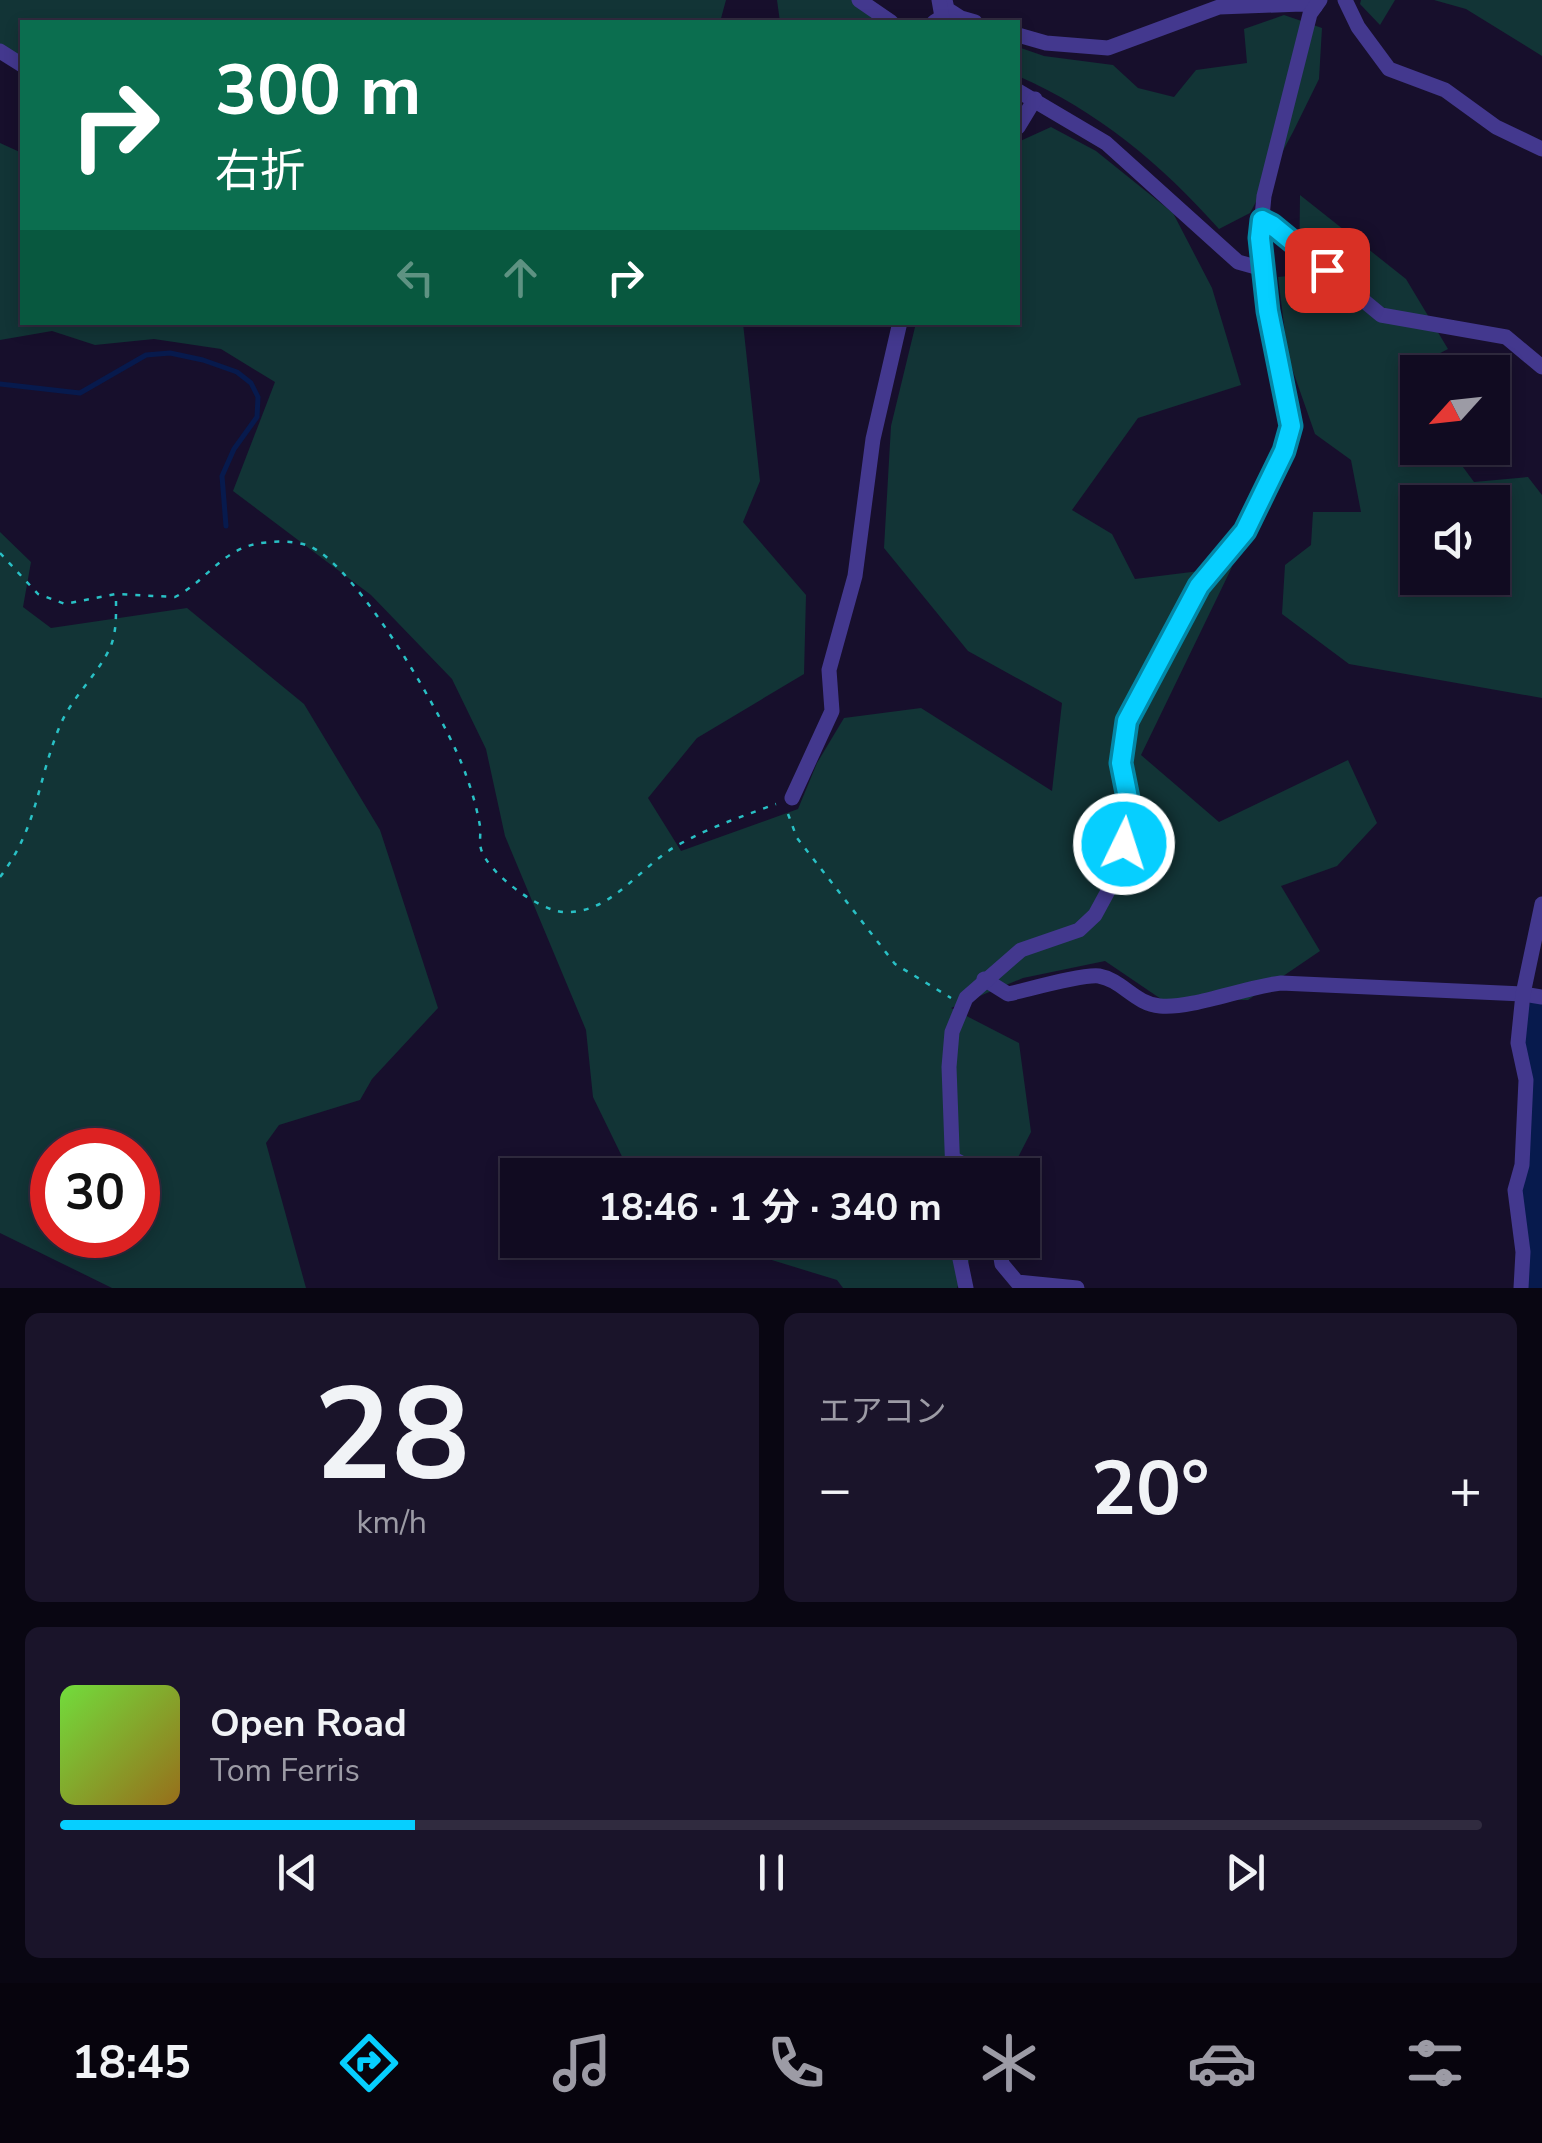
<!DOCTYPE html>
<html lang="ja">
<head>
<meta charset="utf-8">
<style>
  :root { --surface:#110b21; --page:#1a142a; --text:#f1f3f6; --muted:#9c9ba5; --line:#302b3f; --accent:#06cfff }
  body { margin:0; font-family:"Nunito Sans","Noto Sans JP",sans-serif; background:var(--page); color:var(--text); height:100vh; display:flex; flex-direction:column; font-size:38px; white-space:nowrap }
  * { box-sizing:border-box; margin:0 }
  p { font-size:32px; color:var(--muted) }
  .icon { flex:none; width:55px; height:55px; fill:none; stroke:currentColor; stroke-width:2; stroke-linecap:round; stroke-linejoin:round }
  .map { position:relative; height:1288px; overflow:hidden }
  .side { display:flex; flex-direction:column; gap:25px; padding:25px; background:#090612; flex:1 }
  .side>* { flex:none }
  .guide { position:absolute; left:20px; top:20px; width:1000px; height:305px; border-radius:0px; box-shadow:0 5px 15px #0003,0 0 0 2px var(--line); background:#0b6e4f; color:#fff; overflow:hidden }
  .needle { width:65px; rotate:243deg }
  .controls { position:absolute; left:1400px; top:355px; display:grid; gap:20px }
  .controls a { display:grid; place-items:center; width:110px; height:110px; border-radius:0px; background:var(--surface); box-shadow:0 5px 15px #0003,0 0 0 2px var(--line); font-size:50px }
  .speed { position:absolute; left:30px; top:1128px; display:flex; gap:20px; font-size:50px; font-weight:700; text-align:center }
  .speed>* { display:grid; place-content:center; width:130px; height:130px; border-radius:50%; background:var(--surface); box-shadow:0 5px 15px #0003,0 0 0 2px var(--line); line-height:1 }
  .speed .limit { border:15px solid #d22; background:#fff; color:#111 }
  .pin { position:absolute; display:grid; place-items:center; width:85px; height:85px; color:#fff; margin:-42px; border-radius:20px; box-shadow:0 5px 15px #0006 }
  .me { position:absolute; width:110px; margin:-55px; rotate:4deg; stroke-linejoin:round; filter:drop-shadow(0 0 8px #0008) }
  .turn { display:flex; align-items:center; gap:35px; height:210px; padding:0 30px; font-size:45px }
  .turn .icon { width:130px; height:130px; stroke-width:2.5 }
  .turn b { display:block; font-size:70px; line-height:85px }
  .lanes { display:flex; align-items:center; height:95px; padding:0 30px; background:#0003; justify-content:center; gap:50px; direction:ltr }
  .lanes .off { opacity:.35 }
  .big { font-size:75px; font-weight:700; line-height:1.1 }
  .side .widget { flex:1; display:flex; flex-direction:column; justify-content:center; gap:15px; min-width:0; padding:0 35px; border-radius:15px; background:var(--page) }
  .side .dial { align-items:center; gap:0 }
  .dial b { font-size:130px; line-height:1 }
  .song { display:flex; align-items:center; gap:30px }
  .cover { width:120px; height:120px; border-radius:15px; background:linear-gradient(135deg,hsl(100 70% 55%),hsl(40 70% 35%)) }
  .played { height:10px; border-radius:5px; background:linear-gradient(90deg,var(--accent) 25%,var(--line) 25%) }
  .keys { display:flex; justify-content:space-around; direction:ltr }
  .heat { display:flex; justify-content:space-between; align-items:center; font-size:55px; direction:ltr }
  .side .tiles { flex:1; display:grid; gap:25px; grid-template-columns:1fr 1fr }
  .widget:last-child { grid-column:span 2 }
  .trip { position:absolute; left:500px; top:1158px; width:540px; height:100px; border-radius:0px; background:var(--surface); box-shadow:0 5px 15px #0003,0 0 0 2px var(--line); font-weight:700; line-height:100px; text-align:center }
  .menu { display:flex; height:160px; justify-content:space-around; align-items:center; background:#07040d; color:var(--muted) }
  .menu .icon { width:70px; height:70px }
  .menu .active { color:var(--accent) }
  .menu b { font-size:45px; color:var(--text) }
  .map>svg:first-child { display:block }
</style>
</head>
<body>
<div class="map">
<svg width="1542" height="1288" viewBox="0 0 1542 1288">
  <rect width="100%" height="100%" fill="#170f2c"/>
  <g fill="#123436" fill-rule="evenodd">
    <polygon points="0,0 726,0 720,22 22,22 22,62 0,50"/>
    <polygon points="777,0 852,0 883,22 780,22"/>
    <polygon points="1361,0 1395,0 1380,25 1360,4"/>
    <polygon points="1434,0 1542,0 1542,56 1466,9"/>
    <path d="M 1284,15 L 1322,28 L 1319,79 L 1293,132 L 1250,213 L 1219,229 C 1161,164 1098,111 1018,76 L 1018,47 L 1044,56 L 1113,65 L 1138,88 L 1174,97 L 1196,70 L 1247,63 L 1244,29 Z"/>
    <polygon points="1051,127 1096,151 1173,213 1212,288 1241,385 1138,418 1072,510 1112,534 1135,579 1232,567 1141,755 1219,822 1348,760 1377,823 1337,866 1281,886 1320,951 1248,1000 1161,999 1105,961 1023,978 951,1008 1019,1043 1031,1132 1009,1175 631,1175 593,1097 586,1030 505,836 486,749 452,679 371,595 233,491 275,382 221,349 154,339 95,345 52,331 0,340 0,143 22,153 22,322 743,323 760,481 743,522 806,595 804,674 697,738 648,798 681,851 798,809 817,763 844,718 921,708 1052,791 1062,703 968,651 884,548 891,426 916,323 1018,322 1018,142"/>
    <path d="M 1300,195 L 1406,279 L 1448,349 L 1398,375 L 1417,403 L 1418,448 L 1449,448 L 1474,482 L 1528,477 L 1542,495 L 1542,698 L 1349,664 L 1282,614 L 1285,565 L 1311,545 L 1313,512 L 1361,512 L 1351,460 L 1315,434 L 1288,357 L 1278,277 L 1299,275 ZM 1418,502 L 1492,502 L 1492,578 L 1418,578 Z"/>
    <path d="M 0,532 L 31,562 L 23,607 L 51,628 L 187,608 L 304,704 L 380,830 L 438,1008 L 372,1079 L 360,1100 L 279,1125 L 266,1143 L 306,1288 L 112,1288 L 0,1233 ZM 52,1150 L 138,1150 L 138,1235 L 52,1235 Z"/>
    <polygon points="720,1240 978,1240 957,1288 843,1288 837,1280 742,1251"/>
  </g>
  <g fill="none" stroke-linecap="round" stroke-linejoin="round">
    <polyline stroke="#071a4d" stroke-width="5" points="0,384 80,393 146,355 170,353 203,360 237,372 251,383 258,397 257,417 234,449 222,476 226,526"/>
    <polyline stroke="#071a4d" stroke-width="28" points="1530,1288 1536,1044 1542,1010"/>
    <g stroke="#29c0c5" stroke-width="2.5" stroke-dasharray="5 8" stroke-linecap="butt">
      <path d="M 0,553 L 38,594 L 65,604 L 116,594 L 175,597 C 205,582 221,551 256,544 C 271,541 293,540 309,546 C 357,565 449,724 466,775 C 472,791 477,809 480,826 C 481,833 479,842 481,849 C 488,873 538,910 563,912 C 611,915 640,866 678,845 C 710,827 743,816 776,804"/>
      <polyline points="788,814 797,838 895,964 951,998"/>
      <path d="M 0,877 C 38,827 37,782 59,728 C 71,698 95,678 109,650 C 117,634 116,615 116,597"/>
    </g>
    <g stroke="#43388e" stroke-width="15">
      <polyline points="859,0 891,22"/>
      <polyline points="945,0 947,9 961,18 975,22"/>
      <polyline points="1345,0 1358,27 1389,69 1445,90 1496,127 1542,149"/>
      <polyline points="934,22 942,17 939,0"/>
      <polyline points="1018,35 1046,43 1108,48 1219,7 1302,4 1315,7"/>
      <polyline points="0,51 22,65"/>
      <polyline points="1018,91 1106,143 1238,262 1263,269"/>
      <polyline points="1018,127 1035,99"/>
      <polyline points="1262,221 1272,225 1381,315 1506,337 1542,367"/>
      <polyline points="792,798 832,711 829,670 855,576 873,439 900,322"/>
      <path d="M 984,979 L 1008,994 C 1027,990 1082,974 1099,976 C 1122,980 1135,1004 1160,1006 C 1192,1009 1245,987 1281,983 L 1523,994 L 1542,997"/>
      <polyline points="952,1158 967,1166 972,1175"/>
      <polyline points="953,1175 949,1067 952,1032 966,998 1021,950 1079,930 1095,915 1114,880 1124,844 1129,803 1121,763 1127,721 1199,586 1245,531 1283,451 1291,426 1274,355 1260,238 1264,196 1310,14 1320,0"/>
      <polyline points="956,1240 966,1288"/>
      <polyline points="998,1240 1002,1264 1017,1282 1077,1288"/>
      <polyline points="1521,1288 1523,1252 1515,1190 1522,1165 1526,1080 1518,1043 1523,994 1542,904"/>
    </g>
  </g>
  <g fill="none" stroke-linecap="round" stroke-linejoin="round">
    <defs>
      <polyline id="route" points="1124,844 1129,803 1121,763 1127,721 1199,586 1245,531 1284,451 1291,426 1268,311 1260,238 1262,220 1272,225 1327,270"/>
    </defs>
    <use href="#route" stroke="#0487a6" stroke-width="25"/>
    <use href="#route" stroke="#06cfff" stroke-width="18"/>
  </g>
</svg>
<div class="controls">
<a><svg class="needle" viewBox="-14 -14 28 28"><path d="M0-13l5 13h-10z" fill="#e53935"/><path d="M0 13l5-13h-10z" fill="#9c9ba5"/></svg></a>
<a><svg class="icon" aria-label="sound" viewBox="0 0 24 24"><path d="M4 9h4l5-4v14l-5-4H4zM17 9q2 3 0 6"/></svg></a>
</div>
<div class="speed"><div class="limit">30</div></div>
<div class="pin" style="left:1327px;top:270px;background:#d93025"><svg class="icon" aria-label="arrive" viewBox="0 0 24 24"><path d="M6 21V4h12l-3 4 3 4H6"/></svg></div>
<svg class="me" style="left:1124px;top:844px" viewBox="-20 -20 40 40"><circle r="17" fill="#06cfff" stroke="#fff" stroke-width="3"/><path d="M0-11L8 9 0 5-8 9z" fill="#fff"/></svg>
<div class="trip">18:46 · 1 分 · 340 m</div>
<div class="guide">
<div class="turn"><svg class="icon" aria-label="right" viewBox="0 0 24 24"><path d="M7 20v-9h11M14 6l5 5-5 5"/></svg><div><b>300 m</b>右折</div></div>
<div class="lanes"><svg class="icon off" aria-label="left" viewBox="0 0 24 24"><path d="M17 20v-9H6M10 6l-5 5 5 5"/></svg><svg class="icon off" aria-label="ahead" viewBox="0 0 24 24"><path d="M12 20V5M6 11l6-6 6 6"/></svg><svg class="icon" aria-label="right" viewBox="0 0 24 24"><path d="M7 20v-9h11M14 6l5 5-5 5"/></svg></div>
</div>
</div>
<section class="side">
<div class="tiles">
<div class="widget dial"><b>28</b><p>km/h</p></div>
<div class="widget"><p>エアコン</p>
<div class="heat"><a>−</a><b class="big">20°</b><a>+</a></div>
</div>
<div class="widget">
<div class="song"><i class="cover"></i><div><b>Open Road</b><p>Tom Ferris</p></div></div>
<div class="played"></div>
<div class="keys"><svg class="icon" aria-label="previous" viewBox="0 0 24 24"><path d="M18 5L8 12l10 7zM5 5v14"/></svg><svg class="icon" aria-label="pause" viewBox="0 0 24 24"><path d="M8 5v14M16 5v14"/></svg><svg class="icon" aria-label="next" viewBox="0 0 24 24"><path d="M6 5l10 7-10 7zM19 5v14"/></svg></div>
</div>
</div>
</section>
<nav class="menu">
<b>18:45</b>
<svg class="icon active" aria-label="directions" viewBox="0 0 24 24"><path d="M12 3l9 9-9 9-9-9zM9 14v-3h6M13 9l2 2-2 2"/></svg>
<svg class="icon" aria-label="music" viewBox="0 0 24 24"><path d="M9 18V5l10-2v13"/><circle cx="6" cy="18" r="3"/><circle cx="16" cy="16" r="3"/></svg>
<svg class="icon" aria-label="phone" viewBox="0 0 24 24"><path d="M5 4h4l2 5-3 2q2 4 5 5l2-3 5 2v4C11 20 4 13 5 4z"/></svg>
<svg class="icon" aria-label="climate" viewBox="0 0 24 24"><path d="M12 3v18M4 7l16 10M4 17L20 7"/></svg>
<svg class="icon" aria-label="car" viewBox="0 0 24 24"><path d="M5 17H2v-5l4-1 3-4h7l3 4 3 1v5h-3M9 17h6M6 11h13"/><circle cx="7" cy="17" r="2"/><circle cx="17" cy="17" r="2"/></svg>
<svg class="icon" aria-label="filters" viewBox="0 0 24 24"><path d="M4 7h16M4 17h16"/><circle cx="9" cy="7" r="2"/><circle cx="15" cy="17" r="2"/></svg>
</nav>
</body>
</html>
